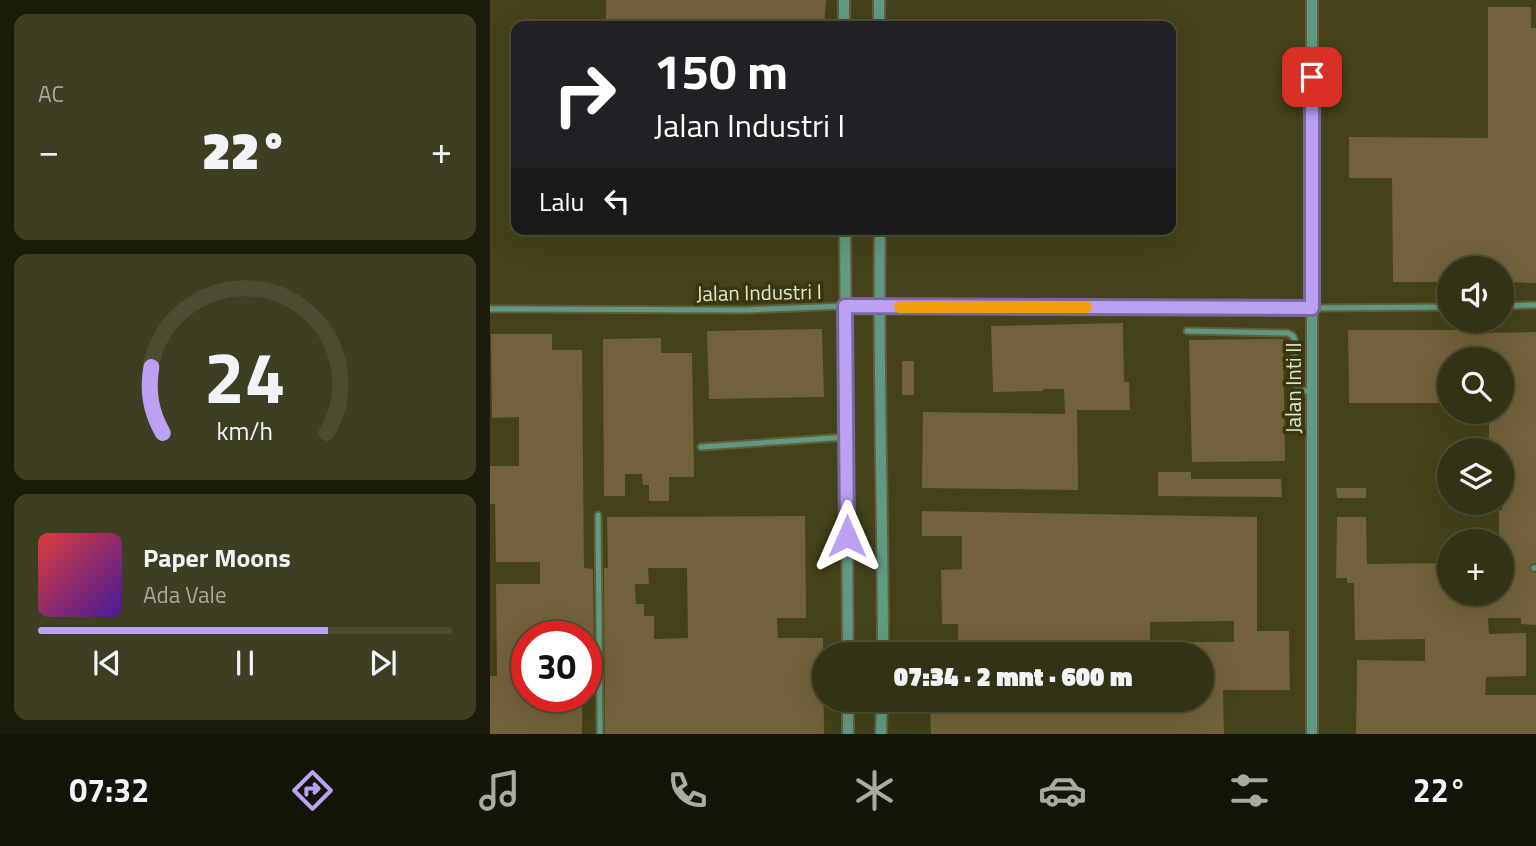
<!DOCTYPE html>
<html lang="id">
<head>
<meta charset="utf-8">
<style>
  :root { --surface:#333214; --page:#3e3e22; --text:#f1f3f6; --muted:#a9aaa0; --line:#4e4d34; --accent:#bca0f2 }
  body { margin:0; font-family:"Titillium Web",sans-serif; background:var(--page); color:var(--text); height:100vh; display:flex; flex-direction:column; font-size:26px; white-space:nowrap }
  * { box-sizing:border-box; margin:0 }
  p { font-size:23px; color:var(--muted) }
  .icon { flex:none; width:38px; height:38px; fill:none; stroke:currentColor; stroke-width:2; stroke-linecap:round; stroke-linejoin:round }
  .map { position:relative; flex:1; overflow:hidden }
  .drawer { display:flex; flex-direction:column; gap:14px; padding:14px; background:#1c1c0b; width:490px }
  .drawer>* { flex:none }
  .hud { position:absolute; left:21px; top:21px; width:665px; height:214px; border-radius:14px; box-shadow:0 7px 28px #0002,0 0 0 2px var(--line); background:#202124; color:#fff; overflow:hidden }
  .controls { position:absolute; left:947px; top:256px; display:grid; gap:14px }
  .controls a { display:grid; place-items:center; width:77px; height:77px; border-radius:50%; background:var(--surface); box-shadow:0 7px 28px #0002,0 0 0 2px var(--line); font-size:35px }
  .speed { position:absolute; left:21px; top:621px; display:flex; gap:14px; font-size:35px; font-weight:700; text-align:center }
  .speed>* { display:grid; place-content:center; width:91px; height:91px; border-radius:50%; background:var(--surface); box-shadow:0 7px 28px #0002,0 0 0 2px var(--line); line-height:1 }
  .speed .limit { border:10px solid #d22; background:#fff; color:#111 }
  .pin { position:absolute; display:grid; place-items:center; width:60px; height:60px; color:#fff; margin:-30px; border-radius:14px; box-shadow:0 4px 10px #0006 }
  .me { position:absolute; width:77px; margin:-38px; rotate:0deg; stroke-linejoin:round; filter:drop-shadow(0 0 5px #0008) }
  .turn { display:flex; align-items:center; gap:24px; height:147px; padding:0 28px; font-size:32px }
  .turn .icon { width:91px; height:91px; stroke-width:2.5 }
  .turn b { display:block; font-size:49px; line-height:60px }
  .then { display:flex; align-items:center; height:66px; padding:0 28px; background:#0003; gap:14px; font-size:26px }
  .big { font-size:52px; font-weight:800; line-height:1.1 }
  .drawer .card { flex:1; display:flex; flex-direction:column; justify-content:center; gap:10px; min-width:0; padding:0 24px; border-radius:14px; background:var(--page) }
  .drawer .dial { align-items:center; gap:0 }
  .dial svg { height:182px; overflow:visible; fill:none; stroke:var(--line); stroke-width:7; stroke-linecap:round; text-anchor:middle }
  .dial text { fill:var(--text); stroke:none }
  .song { display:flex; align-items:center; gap:21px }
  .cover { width:84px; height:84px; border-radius:10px; background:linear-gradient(135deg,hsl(0 70% 55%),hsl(260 70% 35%)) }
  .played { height:7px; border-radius:4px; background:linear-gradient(90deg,var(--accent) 70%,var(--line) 70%) }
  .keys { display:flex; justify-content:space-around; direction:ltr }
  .heat { display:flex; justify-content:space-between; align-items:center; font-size:38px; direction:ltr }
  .trip { position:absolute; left:322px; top:642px; width:402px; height:70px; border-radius:35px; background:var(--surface); box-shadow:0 7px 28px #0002,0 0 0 2px var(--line); font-weight:800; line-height:70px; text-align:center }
  .tabs { display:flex; height:112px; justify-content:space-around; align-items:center; background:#141408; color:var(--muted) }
  .tabs .icon { width:49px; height:49px }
  .tabs .selected { color:var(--accent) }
  .tabs b { font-size:32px; color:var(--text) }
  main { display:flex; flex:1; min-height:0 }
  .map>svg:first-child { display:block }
</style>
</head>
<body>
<main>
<section class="drawer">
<div class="card"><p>AC</p>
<div class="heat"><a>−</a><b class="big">22°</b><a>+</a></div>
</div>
<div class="card dial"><svg viewBox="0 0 100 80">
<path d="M14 69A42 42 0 1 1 86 69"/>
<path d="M14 69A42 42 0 0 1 9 40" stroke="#bca0f2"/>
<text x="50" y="56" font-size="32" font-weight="700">24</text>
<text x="50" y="72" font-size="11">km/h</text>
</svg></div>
<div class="card">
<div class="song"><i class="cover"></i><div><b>Paper Moons</b><p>Ada Vale</p></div></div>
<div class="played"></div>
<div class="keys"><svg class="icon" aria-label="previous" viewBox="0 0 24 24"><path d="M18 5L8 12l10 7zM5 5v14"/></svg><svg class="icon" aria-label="pause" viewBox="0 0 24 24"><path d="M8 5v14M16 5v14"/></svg><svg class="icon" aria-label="next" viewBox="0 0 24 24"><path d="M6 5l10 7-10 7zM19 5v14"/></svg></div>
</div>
</section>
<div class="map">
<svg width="1046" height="734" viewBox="0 0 1046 734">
  <rect width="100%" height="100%" fill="#44421a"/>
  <g fill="#72613b" fill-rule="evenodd">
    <polygon points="116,0 336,0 334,26 116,25"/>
    <polygon points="998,7 1041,7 1041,28 1046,28 1046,283 1012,282 1012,268 959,268 959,282 903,282 902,178 859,178 859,137 998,138"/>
    <polygon points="633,323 634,382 639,382 640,410 587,410 588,490 432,488 433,412 575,414 574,389 553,389 553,391 503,392 501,326"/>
    <polygon points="332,329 334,397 219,399 217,331"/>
    <polygon points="858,330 989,330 989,333 1046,332 1046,563 1041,564 1039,567 1041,572 1046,573 1046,625 1031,624 1031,618 998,618 999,634 1036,633 1036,676 996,677 995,695 1046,695 1046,734 866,734 867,660 935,661 935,639 865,640 864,583 857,583 857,578 846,578 847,517 876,517 877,564 959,563 959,593 1012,593 1012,541 1009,541 1009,510 1012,510 1012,450 1002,450 1002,440 999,440 999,411 1012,411 1012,359 959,359 959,403 859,403"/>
    <polygon points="1,334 62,334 62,350 92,350 94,568 103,569 104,669 96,669 96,637 37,637 37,696 92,696 92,734 0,734 0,676 7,676 6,584 50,584 50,562 6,562 5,504 0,504 0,466 29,466 29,417 2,418"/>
    <polygon points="171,338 171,353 202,353 204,477 179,477 179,501 159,501 159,485 153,485 152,474 135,474 135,496 114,496 113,339"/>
    <polygon points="793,339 795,461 702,462 699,340"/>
    <rect x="412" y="361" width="12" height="34"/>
    <polygon points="668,472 701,472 701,479 791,479 792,497 668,496"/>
    <polygon points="846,488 876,488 876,498 847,498"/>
    <path d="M 432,511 L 767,517 L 767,631 L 799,631 L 800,690 L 733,690 L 734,734 L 441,734 L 440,704 L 469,704 L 469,700 L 712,700 L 712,654 L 468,654 L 468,624 L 452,624 L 451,570 L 472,569 L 472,536 L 432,536 ZM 744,621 L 744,642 L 660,642 L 660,622 Z"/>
    <path d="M 315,516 L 316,618 L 287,618 L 288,638 L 333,638 L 334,734 L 115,734 L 114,568 L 118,568 L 117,517 ZM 158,568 L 197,568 L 198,638 L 164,639 L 164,616 L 154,616 L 154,604 L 146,604 L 145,584 L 159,584 Z"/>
  </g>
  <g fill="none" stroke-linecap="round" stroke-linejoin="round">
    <defs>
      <g id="lane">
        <polyline points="1012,306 1046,305"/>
        <polyline points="0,309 256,310 355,306 822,308 959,307"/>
        <polyline points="697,331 798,333 803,336 805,341 804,383 810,390 821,392"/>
        <polyline points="211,447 357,437"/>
        <polyline points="108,515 110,734"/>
        <polyline points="1044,568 1046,568"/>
      </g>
      <g id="street">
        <polyline points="389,0 389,26"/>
        <polyline points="354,26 354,0"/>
        <polyline points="355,229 358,654"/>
        <path d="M 390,229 C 388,371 393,513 393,654"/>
        <polyline points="358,700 358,734"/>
        <polyline points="391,734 392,700"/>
        <polyline points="822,734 822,0"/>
      </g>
    </defs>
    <use href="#lane" stroke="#615f3b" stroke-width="9"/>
    <use href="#street" stroke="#615f3b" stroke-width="14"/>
    <use href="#lane" stroke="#619a83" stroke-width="5"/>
    <use href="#street" stroke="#619a83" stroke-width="10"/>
  </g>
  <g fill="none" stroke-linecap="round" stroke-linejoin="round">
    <defs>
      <polyline id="route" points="357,536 355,306 822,308 822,77"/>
    </defs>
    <use href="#route" stroke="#7a689d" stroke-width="18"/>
    <use href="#route" stroke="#bca0f2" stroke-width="12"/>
    <polyline stroke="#f59e0b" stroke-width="12" points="410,307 596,307"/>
  </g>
  <g text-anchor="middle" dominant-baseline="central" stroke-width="7" stroke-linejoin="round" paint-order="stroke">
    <g font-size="21" fill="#e5e5cf" stroke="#39370f">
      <text transform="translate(269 292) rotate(-1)">Jalan Industri I</text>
      <text transform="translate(803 388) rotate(-90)">Jalan Inti II</text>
    </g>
  </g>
</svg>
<div class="controls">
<a><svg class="icon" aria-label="sound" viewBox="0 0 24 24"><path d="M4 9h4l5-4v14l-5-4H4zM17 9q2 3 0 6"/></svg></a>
<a><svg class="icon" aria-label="search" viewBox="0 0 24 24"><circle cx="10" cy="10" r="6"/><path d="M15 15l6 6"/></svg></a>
<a><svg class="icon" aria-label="layers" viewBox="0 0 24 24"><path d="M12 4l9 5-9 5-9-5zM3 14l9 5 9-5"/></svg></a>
<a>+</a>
</div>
<div class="speed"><div class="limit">30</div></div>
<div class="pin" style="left:822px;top:77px;background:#d93025"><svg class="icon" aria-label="arrive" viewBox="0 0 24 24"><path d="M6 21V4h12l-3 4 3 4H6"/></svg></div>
<svg class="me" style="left:357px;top:536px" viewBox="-20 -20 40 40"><path d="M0-17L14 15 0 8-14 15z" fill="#bca0f2" stroke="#fff" stroke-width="4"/></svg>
<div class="trip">07:34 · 2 mnt · 600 m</div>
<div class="hud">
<div class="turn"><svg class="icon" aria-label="right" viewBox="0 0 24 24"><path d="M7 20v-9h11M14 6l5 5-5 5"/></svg><div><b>150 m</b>Jalan Industri I</div></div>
<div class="then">Lalu<svg class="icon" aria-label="left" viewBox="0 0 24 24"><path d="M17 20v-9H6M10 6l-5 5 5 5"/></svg></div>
</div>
</div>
</main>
<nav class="tabs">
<b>07:32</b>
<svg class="icon selected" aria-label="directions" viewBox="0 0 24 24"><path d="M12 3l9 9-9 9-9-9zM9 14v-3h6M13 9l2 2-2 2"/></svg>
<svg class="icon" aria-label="music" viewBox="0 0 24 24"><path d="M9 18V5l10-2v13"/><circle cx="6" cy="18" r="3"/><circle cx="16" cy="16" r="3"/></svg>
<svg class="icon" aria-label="phone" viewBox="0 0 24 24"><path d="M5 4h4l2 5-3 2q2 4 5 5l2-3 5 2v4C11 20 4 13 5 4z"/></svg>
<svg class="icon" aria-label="climate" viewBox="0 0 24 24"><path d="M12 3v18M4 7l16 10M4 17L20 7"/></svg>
<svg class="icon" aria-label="car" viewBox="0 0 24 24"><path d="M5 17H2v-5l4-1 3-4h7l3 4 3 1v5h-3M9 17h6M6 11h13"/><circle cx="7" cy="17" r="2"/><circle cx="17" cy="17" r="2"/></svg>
<svg class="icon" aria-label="filters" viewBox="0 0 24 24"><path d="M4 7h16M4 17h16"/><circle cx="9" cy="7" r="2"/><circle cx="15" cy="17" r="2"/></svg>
<b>22°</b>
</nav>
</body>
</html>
